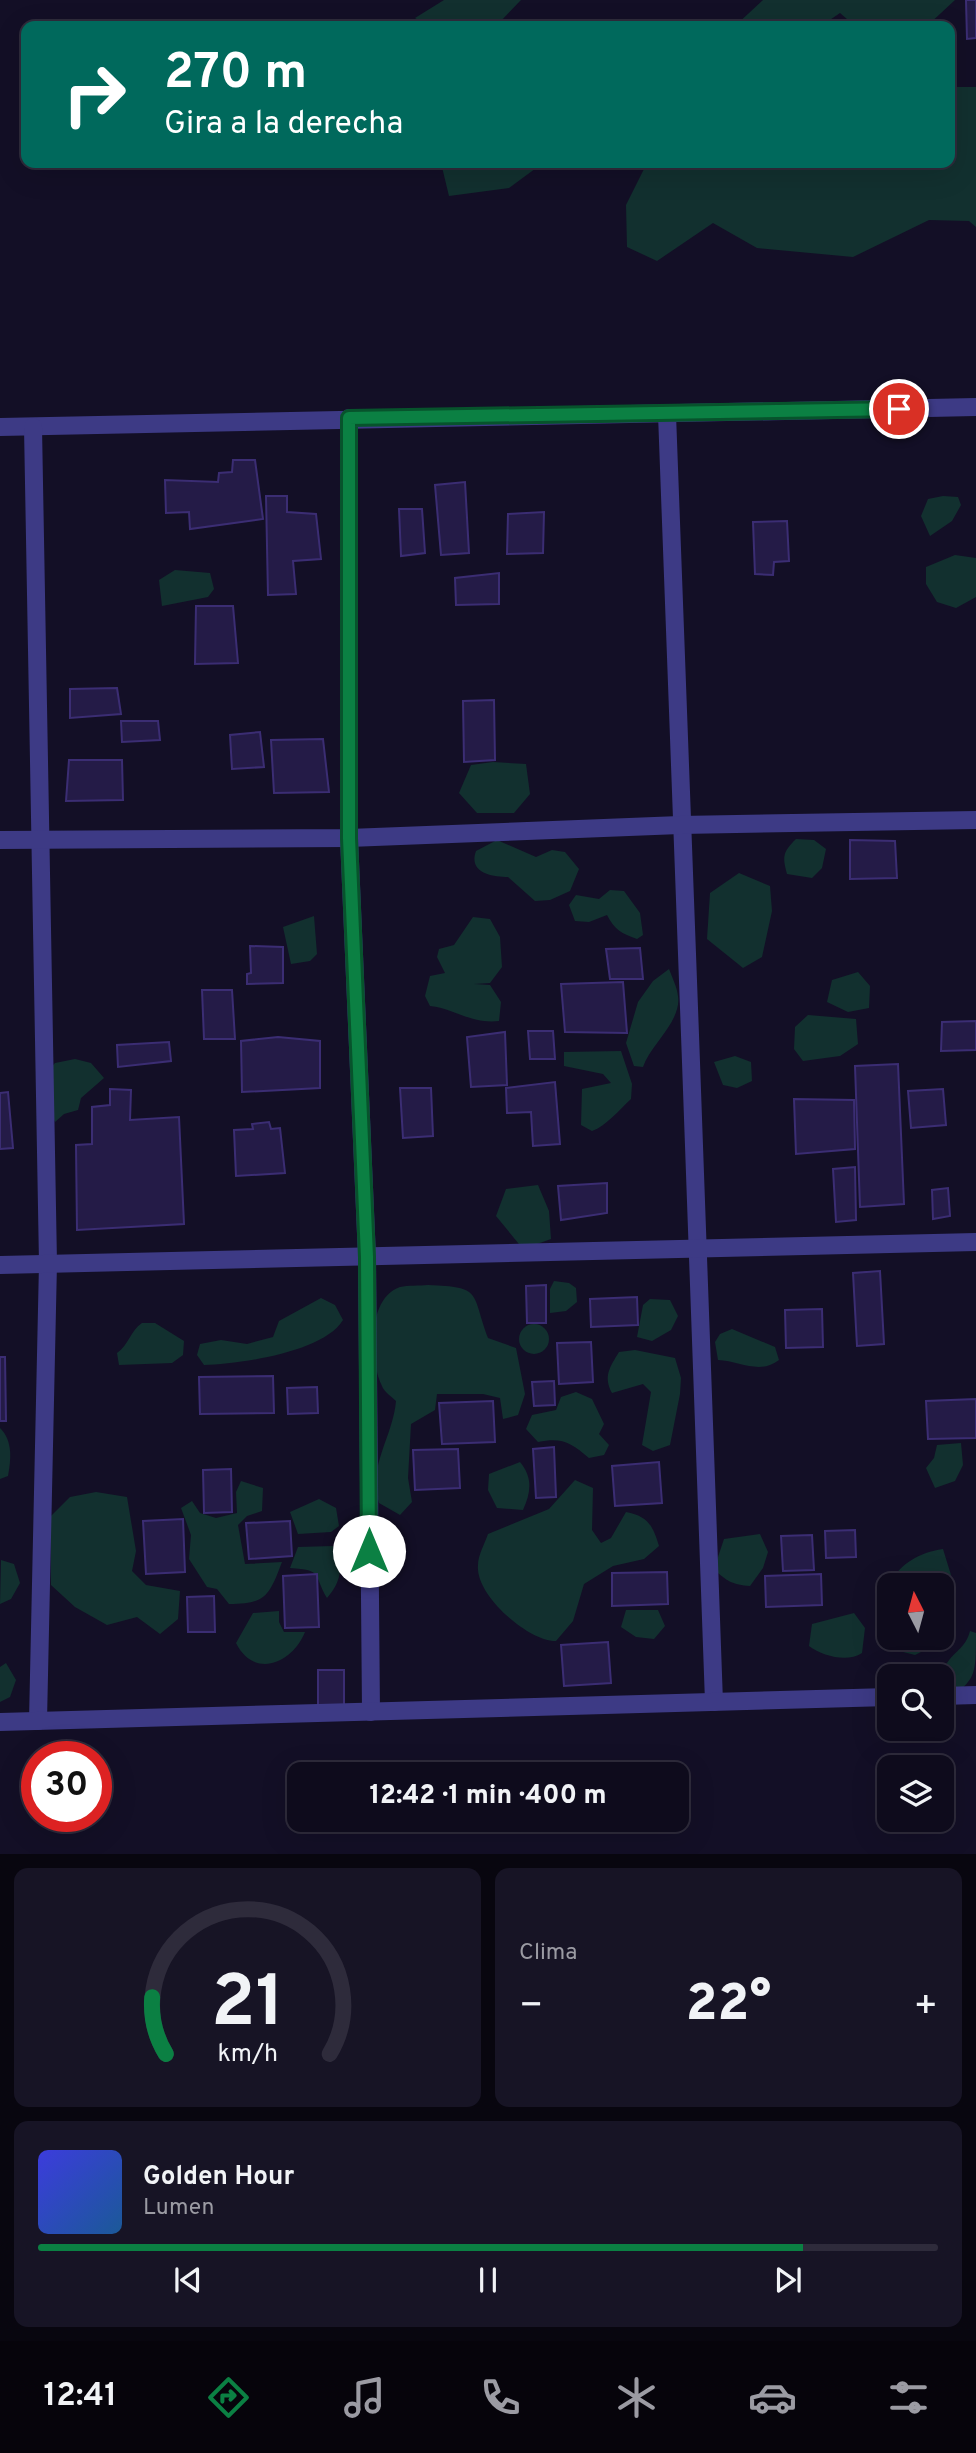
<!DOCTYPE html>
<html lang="es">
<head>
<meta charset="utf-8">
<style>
  :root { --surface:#0e0b1c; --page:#171425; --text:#f1f3f6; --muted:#9b9ba3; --line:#2e2b3b; --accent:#0b8043 }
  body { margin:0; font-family:Overpass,sans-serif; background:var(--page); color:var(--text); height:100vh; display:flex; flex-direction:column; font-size:26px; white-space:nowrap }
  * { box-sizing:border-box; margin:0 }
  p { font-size:23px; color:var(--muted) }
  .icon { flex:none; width:38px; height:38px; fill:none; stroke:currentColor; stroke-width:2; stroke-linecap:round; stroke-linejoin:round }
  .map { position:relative; height:1854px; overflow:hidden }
  .sheet { display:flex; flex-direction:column; gap:14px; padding:14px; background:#08060f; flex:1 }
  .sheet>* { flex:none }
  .top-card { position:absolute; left:21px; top:21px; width:934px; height:147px; border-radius:14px; box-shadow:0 7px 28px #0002,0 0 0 2px var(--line); background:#00695c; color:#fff; overflow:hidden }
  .needle { width:46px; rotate:354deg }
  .fabs { position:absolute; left:877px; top:1573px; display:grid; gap:14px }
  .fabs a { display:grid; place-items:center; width:77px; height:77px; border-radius:14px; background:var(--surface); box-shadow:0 7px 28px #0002,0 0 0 2px var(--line); font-size:35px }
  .speed { position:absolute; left:21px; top:1741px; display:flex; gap:14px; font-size:35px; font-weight:700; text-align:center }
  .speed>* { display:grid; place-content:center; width:91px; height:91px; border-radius:50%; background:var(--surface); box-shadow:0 7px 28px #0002,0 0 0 2px var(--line); line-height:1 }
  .speed .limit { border:10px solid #d22; background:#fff; color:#111 }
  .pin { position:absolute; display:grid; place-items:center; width:60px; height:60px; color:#fff; margin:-30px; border:4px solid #fff; border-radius:50%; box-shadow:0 2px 7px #0007 }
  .me { position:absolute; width:77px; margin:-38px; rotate:0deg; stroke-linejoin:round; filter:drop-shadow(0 0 5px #0008) }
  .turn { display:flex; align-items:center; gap:24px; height:147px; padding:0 28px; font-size:32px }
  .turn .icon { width:91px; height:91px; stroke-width:2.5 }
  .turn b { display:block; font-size:49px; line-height:60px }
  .big { font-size:52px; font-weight:800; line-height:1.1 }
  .sheet .widget { flex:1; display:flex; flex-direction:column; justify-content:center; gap:10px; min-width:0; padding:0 24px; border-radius:14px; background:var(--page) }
  .sheet .dial { align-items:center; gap:0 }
  .dial svg { height:182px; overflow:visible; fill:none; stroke:var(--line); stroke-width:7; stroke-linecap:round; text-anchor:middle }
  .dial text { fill:var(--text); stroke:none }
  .song { display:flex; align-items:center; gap:21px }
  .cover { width:84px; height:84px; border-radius:10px; background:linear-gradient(135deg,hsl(240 70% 55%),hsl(210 70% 35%)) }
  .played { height:7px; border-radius:4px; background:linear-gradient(90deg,var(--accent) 85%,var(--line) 85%) }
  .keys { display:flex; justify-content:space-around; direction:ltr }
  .heat { display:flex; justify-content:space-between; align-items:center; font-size:38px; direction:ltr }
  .sheet .tiles { flex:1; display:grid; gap:14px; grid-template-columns:1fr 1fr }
  .widget:last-child { grid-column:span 2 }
  .trip { position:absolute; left:287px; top:1762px; width:402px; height:70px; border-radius:14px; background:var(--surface); box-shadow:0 7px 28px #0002,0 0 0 2px var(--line); font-weight:800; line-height:70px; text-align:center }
  .menu { display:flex; height:112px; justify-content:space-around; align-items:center; background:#06040b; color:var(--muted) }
  .menu .icon { width:49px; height:49px }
  .menu .on { color:var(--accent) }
  .menu b { font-size:32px; color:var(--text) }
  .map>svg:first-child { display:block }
</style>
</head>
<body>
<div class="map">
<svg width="976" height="1855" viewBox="0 0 976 1855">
  <rect width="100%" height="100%" fill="#130f26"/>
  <g fill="#12302f">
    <polygon points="444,0 521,0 496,26 427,26 415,18"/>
    <polygon points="763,0 955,0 927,26 855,26 840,13 821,26 735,26"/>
    <polygon points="950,87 976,87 976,227 969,221 929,220 853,257 757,248 713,223 657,261 627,247 626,205 647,163 950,163"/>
    <polygon points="441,163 543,163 509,188 449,196"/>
    <polygon points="943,496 958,497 961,505 952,521 930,536 921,516 928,499"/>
    <polygon points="955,555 976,558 976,597 956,608 937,602 926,584 926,567"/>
    <polygon points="175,570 210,573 214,589 208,597 162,606 159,580"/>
    <polygon points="493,762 526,764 530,794 514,813 477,813 459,793 471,765"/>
    <path d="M 796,839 L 814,840 L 826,849 L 822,868 L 812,878 L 787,874 C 782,856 783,852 796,839 Z"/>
    <path d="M 497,840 L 536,857 L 552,850 L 565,852 L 579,869 L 570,891 L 550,900 L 535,901 L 508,877 C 492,877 468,873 476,851 Z"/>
    <polygon points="739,873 770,886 772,911 762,957 743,968 707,939 710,893"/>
    <path d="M 610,890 L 624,891 L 640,913 L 643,935 L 637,939 C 622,934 614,929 607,915 L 589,922 L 575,921 L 569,905 L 576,895 L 599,899 Z"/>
    <polygon points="314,916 317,954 310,961 291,964 283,927"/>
    <path d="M 473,917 L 490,919 L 500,937 L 502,967 L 490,983 L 474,984 L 490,985 L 501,1002 L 499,1021 C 470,1024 456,1009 430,1006 L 425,996 L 430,976 L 445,973 L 437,957 L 439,949 L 454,945 Z"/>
    <path d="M 669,969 C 672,977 677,987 678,996 C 682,1021 650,1045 643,1067 L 634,1066 L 626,1043 L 638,1002 L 653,981 Z"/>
    <polygon points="858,972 870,986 869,1008 848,1012 827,1002 832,980"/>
    <polygon points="808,1015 856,1019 858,1044 840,1056 803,1061 794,1049 795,1027"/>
    <path d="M 621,1051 L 632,1084 L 631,1099 C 619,1110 606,1126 592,1131 L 581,1125 L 582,1089 L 611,1083 L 603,1074 L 564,1066 L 564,1052 Z"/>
    <polygon points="735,1056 751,1062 752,1081 737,1088 723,1085 714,1062"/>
    <polygon points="75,1059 91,1063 104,1078 81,1098 78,1110 64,1114 55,1122 39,1082 55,1063"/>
    <polygon points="538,1185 549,1211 551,1239 523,1249 496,1216 506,1189"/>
    <polygon points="554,1281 569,1283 576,1288 577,1302 566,1311 550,1313 550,1289"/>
    <path d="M 428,1285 C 483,1287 471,1292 488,1338 L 516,1348 L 525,1394 L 518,1415 L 503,1419 L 500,1398 L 483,1394 L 437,1394 L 435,1410 L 411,1424 L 408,1478 L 412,1502 L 400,1515 L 379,1503 C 367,1467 393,1437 396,1401 C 392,1397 384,1392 382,1386 C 369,1360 367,1298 400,1287 C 408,1285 419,1286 428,1285 Z"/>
    <path d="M 321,1298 L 335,1305 L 343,1320 C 324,1352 240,1364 204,1365 L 197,1355 L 200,1344 L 221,1340 L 247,1344 L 273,1337 L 279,1321 Z"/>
    <polygon points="650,1299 670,1300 678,1316 671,1330 652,1341 637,1337 643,1305"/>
    <path d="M 142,1323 L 155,1323 L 184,1341 L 183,1355 L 172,1363 L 119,1365 L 117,1353 C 129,1345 130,1331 142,1323 Z"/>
    <circle cx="534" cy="1339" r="15"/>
    <path d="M 732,1329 L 775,1347 L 779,1360 C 760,1375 740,1361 718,1360 L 715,1342 L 720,1334 Z"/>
    <path d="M 635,1350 L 675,1358 L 681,1378 L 680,1394 L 670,1445 L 653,1451 L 642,1445 L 651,1392 L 643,1384 L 612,1393 C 603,1376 610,1367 619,1352 Z"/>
    <path d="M 576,1392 L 592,1399 L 604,1424 L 599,1434 L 609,1445 L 604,1455 L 589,1458 C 571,1442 561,1437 538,1442 L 526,1429 L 532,1415 L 556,1410 L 561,1397 Z"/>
    <path d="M 0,1428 C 13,1441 11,1459 8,1476 L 0,1479 Z"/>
    <polygon points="961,1443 963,1465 955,1481 935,1488 926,1468 934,1458 937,1445"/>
    <path d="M 520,1462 C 533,1478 531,1492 523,1510 L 497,1508 L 488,1490 L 489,1474 Z"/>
    <path d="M 575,1480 L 593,1488 L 592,1530 L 601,1543 L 611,1538 L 626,1512 C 648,1516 653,1526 659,1546 L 644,1559 L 613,1566 L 584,1584 L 573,1621 L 556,1641 C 530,1642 475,1596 478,1565 C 478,1555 485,1543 488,1534 L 549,1509 Z"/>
    <path d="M 241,1481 L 263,1488 L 262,1511 L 247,1516 L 238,1525 L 245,1564 L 282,1562 C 269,1596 266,1604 229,1604 L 217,1589 L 207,1587 L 189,1559 L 191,1535 L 181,1508 L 192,1501 L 200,1513 L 216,1518 L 237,1513 L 236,1492 Z"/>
    <polygon points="96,1492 127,1497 136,1551 132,1571 146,1585 180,1591 178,1619 160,1634 137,1617 107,1625 75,1607 51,1585 51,1516 70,1497"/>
    <polygon points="319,1499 336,1508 339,1526 331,1532 298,1534 290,1512"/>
    <path d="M 760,1534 L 768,1552 L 763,1568 L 750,1586 C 733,1585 726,1581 714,1569 L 724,1539 Z"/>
    <path d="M 333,1546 C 344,1565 342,1581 327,1598 C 313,1575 324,1570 290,1568 L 298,1547 Z"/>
    <path d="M 943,1549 L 951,1575 L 942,1588 L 942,1586 L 889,1586 L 889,1609 L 888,1583 C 904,1562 918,1553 943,1549 Z"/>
    <polygon points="1,1560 14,1564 20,1583 11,1599 0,1604"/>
    <polygon points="626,1610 658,1610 665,1626 654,1639 636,1637 621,1627"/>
    <path d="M 279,1611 L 279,1622 L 284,1632 L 305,1632 C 292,1664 254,1679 236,1643 L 253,1613 Z"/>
    <path d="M 854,1613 L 865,1628 L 862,1653 C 847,1663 823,1656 809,1646 L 812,1624 Z"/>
    <path d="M 970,1631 L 976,1633 C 976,1678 976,1680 942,1703 C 942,1690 939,1675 947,1663 C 956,1650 966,1647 970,1631 Z"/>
    <polygon points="928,1638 923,1651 915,1655 903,1652 900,1638"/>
    <polygon points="6,1663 16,1680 10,1697 0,1702 0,1667"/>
  </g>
  <g fill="#241b47" stroke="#3b2d73" stroke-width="2">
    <polygon points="966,0 976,0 976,38 967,39"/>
    <polygon points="233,460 255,460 263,519 190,529 189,512 166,513 165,480 218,482 219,473 232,472"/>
    <polygon points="465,482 469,553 441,555 435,485"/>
    <polygon points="266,496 287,496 287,512 316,514 321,559 293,561 296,594 268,595"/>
    <polygon points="399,509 422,509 425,553 401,556"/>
    <polygon points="544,512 543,553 507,554 508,514"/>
    <polygon points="787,521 789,561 774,562 773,575 755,574 753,522"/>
    <polygon points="499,573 499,604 456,605 455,578"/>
    <polygon points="196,606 233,606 238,663 195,664"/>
    <polygon points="117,688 121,714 70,718 70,689"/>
    <polygon points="494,700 495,760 464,762 463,701"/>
    <polygon points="121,721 158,721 160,740 122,742"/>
    <polygon points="260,732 264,767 232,769 230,735"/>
    <polygon points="323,739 329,792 274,793 271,740"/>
    <polygon points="69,760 122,760 123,800 66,801"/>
    <polygon points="850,840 895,841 897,878 850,879"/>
    <polygon points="250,946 283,947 283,983 247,984 247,974 251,973"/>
    <polygon points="640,948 643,979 610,979 606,949"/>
    <polygon points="623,982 627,1033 565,1032 561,984"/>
    <polygon points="202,990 232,990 235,1039 204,1039"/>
    <polygon points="976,1021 976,1050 941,1051 942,1022"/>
    <polygon points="528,1031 553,1031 555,1059 530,1059"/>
    <polygon points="505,1032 507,1085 471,1087 467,1037"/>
    <polygon points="278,1037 320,1041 320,1088 242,1092 241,1041"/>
    <polygon points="169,1042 171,1061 118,1067 117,1045"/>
    <polygon points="898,1064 904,1204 860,1207 855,1066"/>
    <polygon points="555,1082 560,1144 533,1146 531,1112 507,1113 506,1088"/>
    <polygon points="400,1088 431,1088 433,1136 403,1138"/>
    <polygon points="110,1089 131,1090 130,1120 179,1117 184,1224 77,1230 76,1145 92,1144 92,1107 110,1105"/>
    <polygon points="943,1089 946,1125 911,1128 908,1091"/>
    <polygon points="8,1092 13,1148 0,1149 0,1093"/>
    <polygon points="794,1099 854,1100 855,1149 796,1154"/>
    <polygon points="269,1122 271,1129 280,1128 285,1173 236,1176 234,1130 253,1129 252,1124"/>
    <polygon points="855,1167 856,1220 836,1222 833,1169"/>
    <polygon points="607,1183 607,1213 561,1220 558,1186"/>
    <polygon points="948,1188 950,1216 933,1219 932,1190"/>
    <polygon points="880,1271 884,1344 857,1346 853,1273"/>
    <polygon points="546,1285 546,1323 527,1323 526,1286"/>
    <polygon points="637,1297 638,1325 591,1327 590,1299"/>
    <polygon points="822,1309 823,1347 786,1348 785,1310"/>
    <polygon points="591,1342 593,1382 559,1384 557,1343"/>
    <polygon points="0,1357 5,1357 6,1421 0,1421"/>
    <polygon points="273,1376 274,1413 200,1414 199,1377"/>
    <polygon points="554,1381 555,1405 534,1406 532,1382"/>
    <polygon points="317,1387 318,1413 288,1414 287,1388"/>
    <polygon points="976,1399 976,1438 928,1439 926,1401"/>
    <polygon points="493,1401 495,1442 442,1444 439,1403"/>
    <polygon points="554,1447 556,1497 536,1498 533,1449"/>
    <polygon points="458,1449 460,1488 415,1490 413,1450"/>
    <polygon points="659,1462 662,1503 615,1506 612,1466"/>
    <polygon points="231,1469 232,1512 204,1513 203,1470"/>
    <polygon points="183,1519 185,1572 146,1574 143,1521"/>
    <polygon points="290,1521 292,1556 249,1559 246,1523"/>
    <polygon points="855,1530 856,1557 826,1558 825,1531"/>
    <polygon points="812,1535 814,1570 783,1571 781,1536"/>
    <polygon points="667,1572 668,1604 612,1606 612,1573"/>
    <polygon points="317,1574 319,1627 285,1628 283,1576"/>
    <polygon points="821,1574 822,1605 766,1607 765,1576"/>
    <polygon points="214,1596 215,1632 188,1632 187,1597"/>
    <polygon points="608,1642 611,1683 564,1686 561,1645"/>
    <rect x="318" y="1670" width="26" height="41"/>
  </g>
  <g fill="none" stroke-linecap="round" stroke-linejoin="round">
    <g stroke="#3d3a85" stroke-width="18">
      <path d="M 667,414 C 681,843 701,1273 714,1702"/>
      <polyline points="349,418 349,838 367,1257 371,1712"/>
      <polyline points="0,427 976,407"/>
      <polyline points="33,427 48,1263 38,1721"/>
      <polyline points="0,840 349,838 680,825 976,820"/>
      <polyline points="0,1265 976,1242"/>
      <polyline points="942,1696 976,1695"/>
      <polyline points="0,1722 889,1697"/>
    </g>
  </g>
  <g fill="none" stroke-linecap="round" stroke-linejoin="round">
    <defs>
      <polyline id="route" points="369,1551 367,1257 349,838 349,418 899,409"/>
    </defs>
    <use href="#route" stroke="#07532c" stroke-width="18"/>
    <use href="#route" stroke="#0b8043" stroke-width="12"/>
  </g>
</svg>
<div class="fabs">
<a><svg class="needle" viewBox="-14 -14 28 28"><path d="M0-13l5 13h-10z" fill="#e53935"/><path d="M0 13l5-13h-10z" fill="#9b9ba3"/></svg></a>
<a><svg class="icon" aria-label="search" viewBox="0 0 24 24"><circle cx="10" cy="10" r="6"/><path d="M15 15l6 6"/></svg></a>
<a><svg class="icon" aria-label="layers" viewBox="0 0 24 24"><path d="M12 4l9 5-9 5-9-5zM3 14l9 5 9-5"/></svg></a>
</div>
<div class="speed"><div class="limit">30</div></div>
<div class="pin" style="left:899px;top:409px;background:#d93025"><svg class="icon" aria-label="arrive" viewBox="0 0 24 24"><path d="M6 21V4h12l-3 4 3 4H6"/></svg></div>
<svg class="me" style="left:369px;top:1551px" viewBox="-20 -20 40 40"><circle r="19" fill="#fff"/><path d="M0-13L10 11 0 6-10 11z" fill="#0b8043"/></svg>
<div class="trip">12:42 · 1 min · 400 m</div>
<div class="top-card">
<div class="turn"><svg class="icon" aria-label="right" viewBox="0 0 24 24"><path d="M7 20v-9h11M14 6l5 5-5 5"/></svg><div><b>270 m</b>Gira a la derecha</div></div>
</div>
</div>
<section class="sheet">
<div class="tiles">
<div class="widget dial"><svg viewBox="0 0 100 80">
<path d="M14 69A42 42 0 1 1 86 69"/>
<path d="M14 69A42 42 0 0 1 8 44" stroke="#0b8043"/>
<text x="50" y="56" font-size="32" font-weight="700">21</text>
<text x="50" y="72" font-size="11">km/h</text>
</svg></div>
<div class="widget"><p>Clima</p>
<div class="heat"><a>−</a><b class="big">22°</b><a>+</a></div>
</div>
<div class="widget">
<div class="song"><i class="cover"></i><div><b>Golden Hour</b><p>Lumen</p></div></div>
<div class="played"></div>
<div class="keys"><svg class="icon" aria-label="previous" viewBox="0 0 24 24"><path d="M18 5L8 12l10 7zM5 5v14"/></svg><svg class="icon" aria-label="pause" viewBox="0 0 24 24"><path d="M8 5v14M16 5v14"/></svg><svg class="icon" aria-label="next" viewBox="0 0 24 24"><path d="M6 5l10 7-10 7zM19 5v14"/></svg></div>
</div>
</div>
</section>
<nav class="menu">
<b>12:41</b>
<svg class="icon on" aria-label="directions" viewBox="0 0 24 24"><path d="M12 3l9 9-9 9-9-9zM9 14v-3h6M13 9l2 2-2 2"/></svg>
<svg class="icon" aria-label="music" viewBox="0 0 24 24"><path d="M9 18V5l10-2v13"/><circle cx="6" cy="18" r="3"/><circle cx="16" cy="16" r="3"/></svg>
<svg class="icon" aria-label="phone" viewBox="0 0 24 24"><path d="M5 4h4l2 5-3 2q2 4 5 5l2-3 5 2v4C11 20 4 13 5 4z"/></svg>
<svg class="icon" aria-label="climate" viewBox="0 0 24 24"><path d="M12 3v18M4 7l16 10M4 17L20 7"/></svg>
<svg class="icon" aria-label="car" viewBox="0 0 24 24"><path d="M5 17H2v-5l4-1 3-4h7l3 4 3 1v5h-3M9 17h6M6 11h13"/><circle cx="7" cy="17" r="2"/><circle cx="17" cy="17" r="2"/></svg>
<svg class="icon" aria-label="filters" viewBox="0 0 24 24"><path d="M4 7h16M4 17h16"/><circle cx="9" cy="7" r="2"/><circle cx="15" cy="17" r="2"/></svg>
</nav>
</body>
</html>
